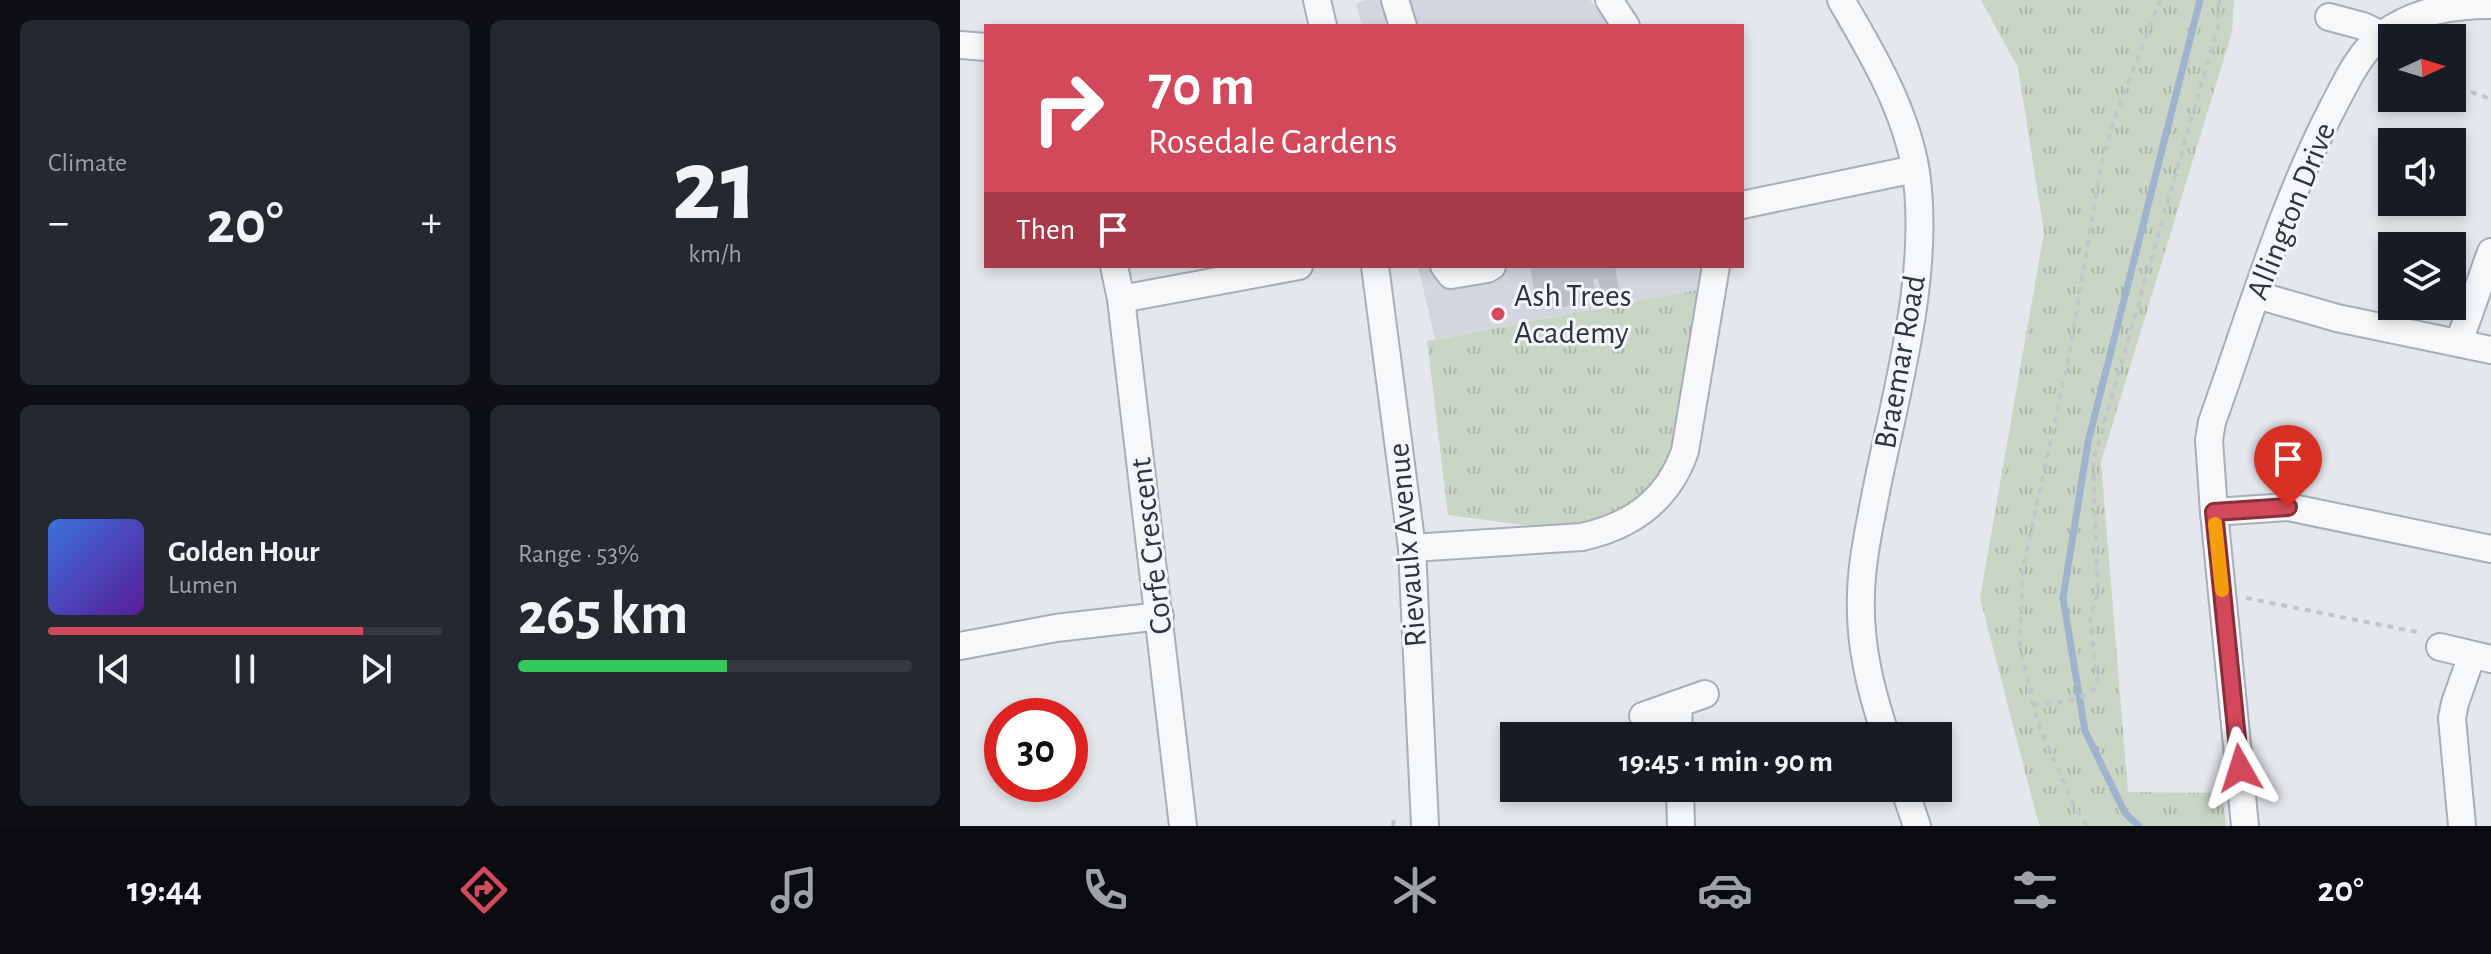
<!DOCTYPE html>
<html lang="en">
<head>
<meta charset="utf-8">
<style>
  :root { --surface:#171b24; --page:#242831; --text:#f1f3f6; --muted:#9ea1a6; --line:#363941; --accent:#d1495b }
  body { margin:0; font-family:"Alegreya Sans",sans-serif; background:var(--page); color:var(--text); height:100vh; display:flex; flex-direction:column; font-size:30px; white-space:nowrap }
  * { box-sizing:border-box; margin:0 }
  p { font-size:26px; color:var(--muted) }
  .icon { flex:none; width:44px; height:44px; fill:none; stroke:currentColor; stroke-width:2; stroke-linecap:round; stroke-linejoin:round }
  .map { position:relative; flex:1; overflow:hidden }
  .side { display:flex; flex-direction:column; gap:20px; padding:20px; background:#0d0f14; width:960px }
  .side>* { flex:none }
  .top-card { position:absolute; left:24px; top:24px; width:760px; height:244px; border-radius:0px; box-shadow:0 4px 12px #0003; background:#d1495b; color:#fff; overflow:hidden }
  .needle { width:52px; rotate:86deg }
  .buttons { position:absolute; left:1418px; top:24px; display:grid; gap:16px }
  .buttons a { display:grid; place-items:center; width:88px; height:88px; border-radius:0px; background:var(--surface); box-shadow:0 4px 12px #0003; font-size:40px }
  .speed { position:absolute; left:24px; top:698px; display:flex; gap:16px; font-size:40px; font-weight:700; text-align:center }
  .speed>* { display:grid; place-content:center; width:104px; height:104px; border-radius:50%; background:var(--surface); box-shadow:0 4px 12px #0003; line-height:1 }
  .speed .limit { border:12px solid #d22; background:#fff; color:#111 }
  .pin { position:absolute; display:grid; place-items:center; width:68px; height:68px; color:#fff; margin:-82px -34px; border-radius:50% 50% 50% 0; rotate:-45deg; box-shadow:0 0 8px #0007 }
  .pin .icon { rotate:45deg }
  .me { position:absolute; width:88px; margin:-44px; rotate:354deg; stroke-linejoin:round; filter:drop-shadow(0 0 6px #0008) }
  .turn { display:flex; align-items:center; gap:28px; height:168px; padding:0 32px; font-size:36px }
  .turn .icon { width:104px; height:104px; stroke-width:2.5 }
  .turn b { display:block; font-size:56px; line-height:68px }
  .then { display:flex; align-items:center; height:76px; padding:0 32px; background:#0003; gap:16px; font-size:30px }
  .big { font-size:60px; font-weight:700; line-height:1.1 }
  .side .tile { flex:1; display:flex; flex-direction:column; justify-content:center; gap:12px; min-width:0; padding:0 28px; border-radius:12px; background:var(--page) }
  .side .dial { align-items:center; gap:0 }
  .dial b { font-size:104px; line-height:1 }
  .song { display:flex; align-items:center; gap:24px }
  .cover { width:96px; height:96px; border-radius:12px; background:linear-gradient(135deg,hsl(220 70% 55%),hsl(270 70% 35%)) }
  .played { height:8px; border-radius:4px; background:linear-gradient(90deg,var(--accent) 80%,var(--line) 80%) }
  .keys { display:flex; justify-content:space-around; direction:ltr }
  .heat { display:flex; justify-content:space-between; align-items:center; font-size:44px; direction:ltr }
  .charge { height:12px; border-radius:6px; background:linear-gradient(90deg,#34c759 53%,var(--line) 0) }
  .side .tiles { flex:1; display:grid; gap:20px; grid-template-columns:repeat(2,1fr) }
  .trip { position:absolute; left:540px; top:722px; width:452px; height:80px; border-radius:0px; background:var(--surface); box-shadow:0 4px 12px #0003; font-weight:700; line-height:80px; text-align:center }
  .menu { display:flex; height:128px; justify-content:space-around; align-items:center; background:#090b0e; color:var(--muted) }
  .menu .icon { width:56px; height:56px }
  .menu .active { color:var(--accent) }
  .menu b { font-size:36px; color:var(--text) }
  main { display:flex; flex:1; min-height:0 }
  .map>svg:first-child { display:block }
</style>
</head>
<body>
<main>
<section class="side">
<div class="tiles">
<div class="tile"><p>Climate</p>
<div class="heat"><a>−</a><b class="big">20°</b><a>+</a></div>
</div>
<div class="tile dial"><b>21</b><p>km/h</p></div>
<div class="tile">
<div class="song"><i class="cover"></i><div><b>Golden Hour</b><p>Lumen</p></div></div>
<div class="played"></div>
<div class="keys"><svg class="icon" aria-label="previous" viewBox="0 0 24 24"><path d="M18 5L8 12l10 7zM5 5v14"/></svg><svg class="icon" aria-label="pause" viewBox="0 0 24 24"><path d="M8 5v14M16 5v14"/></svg><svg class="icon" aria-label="next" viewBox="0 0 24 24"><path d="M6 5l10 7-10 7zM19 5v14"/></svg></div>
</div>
<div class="tile"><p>Range · 53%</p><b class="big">265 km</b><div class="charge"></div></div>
</div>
</section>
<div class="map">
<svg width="1531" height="826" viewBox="0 0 1531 826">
  <defs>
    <pattern id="grass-tufts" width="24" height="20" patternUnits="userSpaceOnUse" patternTransform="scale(2)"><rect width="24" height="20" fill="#c9d6c5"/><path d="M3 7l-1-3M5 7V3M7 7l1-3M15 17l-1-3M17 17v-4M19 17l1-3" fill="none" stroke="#adb8ab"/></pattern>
  </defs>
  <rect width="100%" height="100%" fill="#e4e7ec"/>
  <g fill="#d2d6de">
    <polygon points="405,0 630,0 651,26 402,26 396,4"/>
    <polygon points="458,266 746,266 741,289 475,339"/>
  </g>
  <g fill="url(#grass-tufts)">
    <polygon points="1021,0 1274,0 1272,32 1141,462 1168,792 1262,793 1266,826 1080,826 1076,814 1020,598 1084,232 1058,68"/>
    <polygon points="741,289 710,456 691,489 672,508 628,525 587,528 488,515 467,341"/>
  </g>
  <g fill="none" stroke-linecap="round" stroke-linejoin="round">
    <polyline stroke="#9fb4cc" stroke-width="7" points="1179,826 1165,813 1125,731 1103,598 1128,442 1240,0"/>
  </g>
  <polygon fill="#bbc0ca" points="570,266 655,266 659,290 641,293 638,278 633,279 635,290 625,291 627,302 589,310 586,294 575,296"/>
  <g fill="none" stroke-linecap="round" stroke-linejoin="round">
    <defs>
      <g id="minor">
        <polyline points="357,0 363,26"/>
        <polyline points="435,0 443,26"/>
        <polyline points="649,0 666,26"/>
        <path d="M 881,0 C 912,53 946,110 956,172 C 971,277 935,394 915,497 C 909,529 902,560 901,593 C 899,643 910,689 926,736"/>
        <polyline points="1369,17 1403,26 1421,35"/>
        <polyline points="0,45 26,47"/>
        <polyline points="782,205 955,169"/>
        <polyline points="154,266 161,299 223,826"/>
        <polyline points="415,266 452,548 465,826"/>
        <polyline points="484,266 491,275 527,269 532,266"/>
        <polyline points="1297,295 1377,318 1531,350"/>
        <polyline points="161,299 339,266"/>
        <polyline points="1499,342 1531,252"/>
        <polyline points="1254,512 1328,507 1531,549"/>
        <path d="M 452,548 L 622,537 C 672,526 708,500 725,451 L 756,266"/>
        <polyline points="0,646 96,628 200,616"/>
        <polyline points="1480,647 1531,659"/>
        <polyline points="718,704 719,736"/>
        <polyline points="683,716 745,694"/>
        <polyline points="720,788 721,826"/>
        <polyline points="944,788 957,826"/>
        <path d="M 1285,826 L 1254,512 L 1249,440 L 1252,422 C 1290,316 1322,205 1374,105 C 1387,80 1400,52 1422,35 C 1454,11 1492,5 1531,5"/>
        <polyline points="1502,826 1492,718 1495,703 1512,655"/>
      </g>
    </defs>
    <use href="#minor" stroke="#a9aeb7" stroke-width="30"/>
    <g stroke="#c2c5cb" stroke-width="4" stroke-dasharray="6 6" stroke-linecap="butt">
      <polyline points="1492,79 1497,87 1531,99"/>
      <polyline points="1286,598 1462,633"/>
      <path d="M 1073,705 C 1094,702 1125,702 1138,685 L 1130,617 L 1138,594 L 1133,462 L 1258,27 L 1259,0"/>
      <polyline points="433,826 434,815"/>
      <polyline points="1127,826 1115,807 1079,727 1073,705 1060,644 1063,568 1109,357 1141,165 1153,123 1200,0"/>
    </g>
    <use href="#minor" stroke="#f7f8fa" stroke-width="26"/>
  </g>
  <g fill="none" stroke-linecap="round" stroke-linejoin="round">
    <defs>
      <polyline id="route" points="1280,768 1254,512 1328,507"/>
    </defs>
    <use href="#route" stroke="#882f3b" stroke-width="20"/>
    <use href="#route" stroke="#d1495b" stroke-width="14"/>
    <polyline stroke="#f59e0b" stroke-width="14" points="1255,524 1262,590"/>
  </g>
  <circle fill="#d1495b" stroke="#f4f6f9" stroke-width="3" cx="538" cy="314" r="8"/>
  <g text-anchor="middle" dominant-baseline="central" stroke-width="6" stroke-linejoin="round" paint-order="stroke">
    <g font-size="32" fill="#2b3445" stroke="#f4f6f9">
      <text transform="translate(1331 211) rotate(-68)">Allington Drive</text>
      <text transform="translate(940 362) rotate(-80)">Braemar Road</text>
      <text transform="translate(447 545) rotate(-95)">Rievaulx Avenue</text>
      <text transform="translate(191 546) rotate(-97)">Corfe Crescent</text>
    </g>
    <g font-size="32" fill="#2b3445" stroke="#f4f6f9" text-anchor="start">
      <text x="554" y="296">Ash Trees<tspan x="554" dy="37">Academy</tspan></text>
    </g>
  </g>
</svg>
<div class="buttons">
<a><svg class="needle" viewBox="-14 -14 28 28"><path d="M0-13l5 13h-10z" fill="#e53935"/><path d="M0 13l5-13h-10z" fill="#9ea1a6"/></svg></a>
<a><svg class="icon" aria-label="sound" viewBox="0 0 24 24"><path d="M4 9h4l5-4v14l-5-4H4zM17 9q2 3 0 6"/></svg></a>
<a><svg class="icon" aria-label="layers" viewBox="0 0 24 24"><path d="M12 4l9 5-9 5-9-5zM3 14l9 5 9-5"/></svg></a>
</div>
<div class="speed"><div class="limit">30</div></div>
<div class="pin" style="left:1328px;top:507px;background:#d93025"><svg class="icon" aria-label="arrive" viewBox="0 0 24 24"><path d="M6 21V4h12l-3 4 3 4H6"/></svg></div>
<svg class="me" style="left:1280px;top:768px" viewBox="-20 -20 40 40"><path d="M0-17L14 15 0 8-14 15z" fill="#d1495b" stroke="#fff" stroke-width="4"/></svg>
<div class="trip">19:45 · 1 min · 90 m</div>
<div class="top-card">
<div class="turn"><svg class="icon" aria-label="right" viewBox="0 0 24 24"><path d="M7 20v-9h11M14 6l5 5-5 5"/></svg><div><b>70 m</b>Rosedale Gardens</div></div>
<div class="then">Then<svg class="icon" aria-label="arrive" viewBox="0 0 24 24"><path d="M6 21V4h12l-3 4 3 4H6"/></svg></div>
</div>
</div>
</main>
<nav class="menu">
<b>19:44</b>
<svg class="icon active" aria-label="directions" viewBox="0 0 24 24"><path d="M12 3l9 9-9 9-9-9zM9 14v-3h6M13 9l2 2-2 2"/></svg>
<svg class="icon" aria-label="music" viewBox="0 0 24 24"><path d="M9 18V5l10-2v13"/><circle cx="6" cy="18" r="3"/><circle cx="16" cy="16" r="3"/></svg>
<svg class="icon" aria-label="phone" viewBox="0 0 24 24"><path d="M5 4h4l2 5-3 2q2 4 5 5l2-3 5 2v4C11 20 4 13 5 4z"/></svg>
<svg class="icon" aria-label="climate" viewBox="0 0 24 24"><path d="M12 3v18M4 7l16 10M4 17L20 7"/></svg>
<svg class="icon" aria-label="car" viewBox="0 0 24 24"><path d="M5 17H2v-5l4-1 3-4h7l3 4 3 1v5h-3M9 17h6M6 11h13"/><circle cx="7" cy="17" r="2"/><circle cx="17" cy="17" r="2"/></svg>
<svg class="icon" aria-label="filters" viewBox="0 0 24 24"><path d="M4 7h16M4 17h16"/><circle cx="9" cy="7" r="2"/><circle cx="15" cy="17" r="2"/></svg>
<b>20°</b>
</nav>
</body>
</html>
